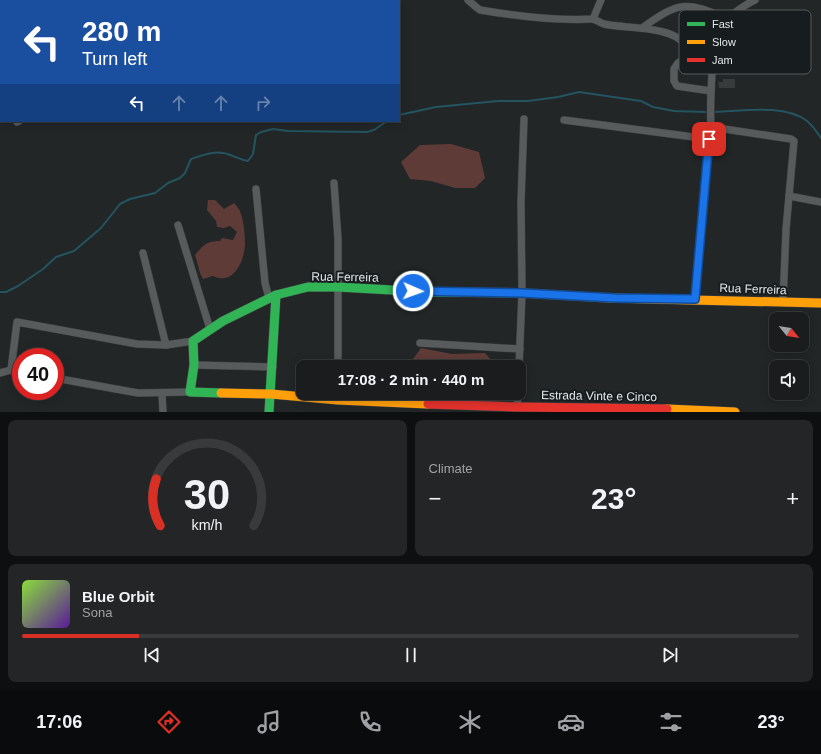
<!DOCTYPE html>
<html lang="en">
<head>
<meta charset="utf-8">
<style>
  :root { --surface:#1a1c1d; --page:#232526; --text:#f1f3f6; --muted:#9fa1a4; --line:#383a3b; --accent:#d93025 }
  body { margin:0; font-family:Helvetica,sans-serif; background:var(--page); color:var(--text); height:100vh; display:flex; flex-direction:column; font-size:15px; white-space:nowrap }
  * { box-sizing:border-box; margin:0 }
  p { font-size:13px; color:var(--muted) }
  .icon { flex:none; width:22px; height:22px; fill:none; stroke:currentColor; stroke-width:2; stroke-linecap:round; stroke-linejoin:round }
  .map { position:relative; height:412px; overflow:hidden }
  .details { display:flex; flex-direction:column; gap:8px; padding:8px; background:#0e0f10; flex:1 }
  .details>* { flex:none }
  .banner { position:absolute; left:0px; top:0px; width:400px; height:122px; box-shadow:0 2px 10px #0003,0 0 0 1px var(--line); background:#1a4fa0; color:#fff; overflow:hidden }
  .needle { width:26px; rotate:120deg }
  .buttons { position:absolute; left:769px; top:312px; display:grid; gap:8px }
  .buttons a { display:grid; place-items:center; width:40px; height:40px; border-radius:8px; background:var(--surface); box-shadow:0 2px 10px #0003,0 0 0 1px var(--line); font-size:20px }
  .speed { position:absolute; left:12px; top:348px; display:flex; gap:8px; font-size:20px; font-weight:700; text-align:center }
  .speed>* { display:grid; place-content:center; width:52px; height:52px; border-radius:50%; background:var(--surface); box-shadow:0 2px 10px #0003,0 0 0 1px var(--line); line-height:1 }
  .speed .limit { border:6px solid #d22; background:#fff; color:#111 }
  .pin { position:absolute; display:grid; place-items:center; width:34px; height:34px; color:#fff; margin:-17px; border-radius:8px; box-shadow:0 2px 6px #0006 }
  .me { position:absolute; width:44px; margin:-22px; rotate:92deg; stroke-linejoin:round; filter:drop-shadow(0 0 3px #0008) }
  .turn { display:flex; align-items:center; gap:14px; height:84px; padding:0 16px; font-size:18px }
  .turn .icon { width:52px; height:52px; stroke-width:2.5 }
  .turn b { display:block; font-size:28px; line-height:34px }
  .lanes { display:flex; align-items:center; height:38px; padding:0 16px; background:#0003; justify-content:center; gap:20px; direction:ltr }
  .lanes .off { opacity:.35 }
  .big { font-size:30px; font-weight:700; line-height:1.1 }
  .details .widget { flex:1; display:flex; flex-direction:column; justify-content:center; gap:6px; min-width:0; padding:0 14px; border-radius:8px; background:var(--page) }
  .details .dial { align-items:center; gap:0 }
  .dial svg { height:104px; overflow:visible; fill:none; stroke:var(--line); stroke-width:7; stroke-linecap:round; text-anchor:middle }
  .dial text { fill:var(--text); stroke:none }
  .song { display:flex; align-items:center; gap:12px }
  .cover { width:48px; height:48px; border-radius:6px; background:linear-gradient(135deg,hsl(90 70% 55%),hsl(270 70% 35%)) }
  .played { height:4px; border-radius:2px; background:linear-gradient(90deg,var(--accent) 15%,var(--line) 15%) }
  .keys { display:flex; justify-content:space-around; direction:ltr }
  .heat { display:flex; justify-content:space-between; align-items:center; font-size:22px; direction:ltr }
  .details .tiles { flex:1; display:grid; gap:8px; grid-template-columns:1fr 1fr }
  .widget:last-child { grid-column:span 2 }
  .trip { position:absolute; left:296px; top:360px; width:230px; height:40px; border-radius:8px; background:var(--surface); box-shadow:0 2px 10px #0003,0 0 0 1px var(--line); font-weight:700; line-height:40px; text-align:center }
  .menu { display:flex; height:64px; justify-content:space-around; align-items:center; background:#0a0b0c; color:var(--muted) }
  .menu .icon { width:28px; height:28px }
  .menu .selected { color:var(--accent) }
  .menu b { font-size:18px; color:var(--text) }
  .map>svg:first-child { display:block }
</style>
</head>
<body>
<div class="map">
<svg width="821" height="412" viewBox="0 0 821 412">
  <rect width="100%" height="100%" fill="#222627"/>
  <g fill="#5f3b37">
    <polygon points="451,144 479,152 485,178 475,188 455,188 431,181 410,179 401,162 420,145"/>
    <path d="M 208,200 L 215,200 L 224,209 L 234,203 C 237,206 240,210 241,214 C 244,222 245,236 245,245 C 244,262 233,286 213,276 L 203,279 L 200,273 L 195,255 C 204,245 206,241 220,241 L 222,238 L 233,240 L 237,232 L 230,226 L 224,228 L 217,227 L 216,221 L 207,210 Z"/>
    <polygon points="421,348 452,354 485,353 492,361 490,367 417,367 411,362"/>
  </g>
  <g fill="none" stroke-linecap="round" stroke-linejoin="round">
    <g stroke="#23545f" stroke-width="2">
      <path d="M 716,112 C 742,111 785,104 807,121 C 812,125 817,132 821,138"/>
      <polyline points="399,115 436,107 498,101 528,101 558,97 579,92 641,101 653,107 674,111 705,112"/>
      <path d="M 0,292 L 6,292 L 18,286 L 43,269 L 56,257 L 74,251 L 101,228 L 120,204 L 130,199 L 155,193 L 168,183 L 180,178 L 185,173 L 191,159 C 205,154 218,149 233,156 C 238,158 242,160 248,161 L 253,154 L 256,135 L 261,132 L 273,129 L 288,131 L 367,132 L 374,130 L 387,121"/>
    </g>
  </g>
  <polygon fill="#383b3c" points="723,79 735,79 735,88 719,88 718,82 723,82"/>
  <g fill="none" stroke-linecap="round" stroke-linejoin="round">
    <defs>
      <polyline id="lane" points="357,0 357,1"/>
      <g id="street">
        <polyline points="46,0 47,1"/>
        <path d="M 468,0 L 476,7 L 480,10 C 516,16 557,21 593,19 L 601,0"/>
        <polyline points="84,1 85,0"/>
        <polyline points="211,1 212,0"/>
        <path d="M 593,19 C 597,20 601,23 604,24 C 625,29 674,25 686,46 C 688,50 688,56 688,61"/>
        <path d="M 642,28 C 678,2 686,0 727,19"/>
        <polyline points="0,69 1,69"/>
        <polyline points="711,91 677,86 674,81 674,69 678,63 683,60 714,64"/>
        <polyline points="564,120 709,139"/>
        <polyline points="17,122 19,121"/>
        <path d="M 711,129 C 710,108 711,41 721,26 C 727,17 746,4 755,0"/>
        <polyline points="334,183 338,239 338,367"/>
        <polyline points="256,189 265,283 269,298"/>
        <polyline points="789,196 821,202"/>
        <polyline points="178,225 210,329"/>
        <polyline points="143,253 166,345"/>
        <polyline points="695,299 709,133 711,129 718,128 791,139 794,141 786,229 783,303"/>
        <polyline points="420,343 520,349"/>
        <polyline points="194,365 273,367"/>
        <polyline points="519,367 522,293 521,202 524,119"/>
        <polyline points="11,370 17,322 137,344 166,345 193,341"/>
        <polyline points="0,373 11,370 21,372"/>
        <polyline points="55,378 138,393 190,392"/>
        <polyline points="162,394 163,412"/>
        <polyline points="517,407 518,393"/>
      </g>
      <g id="fast">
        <polyline points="276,295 308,287 338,287 427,292 522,293 610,298"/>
        <polyline points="221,393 190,392 194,365 193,341 223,321 276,295 269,412"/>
      </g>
      <g id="slow">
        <polyline points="610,298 821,303"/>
        <polyline points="221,393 271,394 338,400 428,404"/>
        <polyline points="667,409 735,412"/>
      </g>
      <polyline id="jam" points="428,404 517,407 667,409"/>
    </defs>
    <use href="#lane" stroke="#3f4243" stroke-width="4.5"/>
    <use href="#street" stroke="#3f4243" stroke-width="8"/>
    <use href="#fast" stroke="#3f4243" stroke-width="10"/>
    <use href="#slow" stroke="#3f4243" stroke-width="10"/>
    <use href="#jam" stroke="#3f4243" stroke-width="10"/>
    <use href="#lane" stroke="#585b5c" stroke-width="3.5"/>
    <use href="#street" stroke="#585b5c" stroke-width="7"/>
    <use href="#fast" stroke="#30b455" stroke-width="9"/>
    <use href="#slow" stroke="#ff9f0a" stroke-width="9"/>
    <use href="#jam" stroke="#e5322d" stroke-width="9"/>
  </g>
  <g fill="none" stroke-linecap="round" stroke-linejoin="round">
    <defs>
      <polyline id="route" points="413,291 522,293 615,298 695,299 709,139"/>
    </defs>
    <use href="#route" stroke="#114b97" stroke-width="10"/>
    <use href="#route" stroke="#1a73e8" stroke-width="7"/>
  </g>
  <g text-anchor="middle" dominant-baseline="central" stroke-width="4" stroke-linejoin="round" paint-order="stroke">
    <g font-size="12" fill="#e2e7e8" stroke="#171d1f">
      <text transform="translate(345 277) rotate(1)">Rua Ferreira</text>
      <text transform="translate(753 289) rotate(2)">Rua Ferreira</text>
      <text transform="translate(599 396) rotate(1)">Estrada Vinte e Cinco</text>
    </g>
  </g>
  <rect x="679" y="10" width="132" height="64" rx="6" fill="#171d1f" stroke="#545a5b" stroke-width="1"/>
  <rect x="687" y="22" width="18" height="4" fill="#30b455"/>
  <rect x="687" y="40" width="18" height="4" fill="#ff9f0a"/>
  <rect x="687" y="58" width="18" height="4" fill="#e5322d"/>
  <g font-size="11" fill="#e2e7e8">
    <text x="712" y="28">Fast</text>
    <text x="712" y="46">Slow</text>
    <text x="712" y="64">Jam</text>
  </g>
</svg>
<div class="buttons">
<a><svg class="needle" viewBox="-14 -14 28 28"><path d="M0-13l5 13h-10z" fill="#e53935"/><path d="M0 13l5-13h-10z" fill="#9fa1a4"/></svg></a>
<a><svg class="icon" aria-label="sound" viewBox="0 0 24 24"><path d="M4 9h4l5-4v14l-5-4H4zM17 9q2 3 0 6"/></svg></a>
</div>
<div class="speed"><div class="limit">40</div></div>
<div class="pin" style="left:709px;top:139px;background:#d93025"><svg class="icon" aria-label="arrive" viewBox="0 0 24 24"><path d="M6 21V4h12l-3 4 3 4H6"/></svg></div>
<svg class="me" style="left:413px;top:291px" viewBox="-20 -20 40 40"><circle r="17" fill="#1a73e8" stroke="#fff" stroke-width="3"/><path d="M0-11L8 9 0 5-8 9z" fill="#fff"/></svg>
<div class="trip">17:08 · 2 min · 440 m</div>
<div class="banner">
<div class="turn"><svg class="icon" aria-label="left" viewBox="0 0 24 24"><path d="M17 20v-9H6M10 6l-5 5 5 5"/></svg><div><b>280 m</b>Turn left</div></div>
<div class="lanes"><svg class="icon" aria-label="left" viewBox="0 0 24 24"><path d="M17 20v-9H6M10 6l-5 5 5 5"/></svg><svg class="icon off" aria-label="ahead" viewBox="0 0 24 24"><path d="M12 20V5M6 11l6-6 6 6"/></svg><svg class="icon off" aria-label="ahead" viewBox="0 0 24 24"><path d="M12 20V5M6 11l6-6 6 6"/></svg><svg class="icon off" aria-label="right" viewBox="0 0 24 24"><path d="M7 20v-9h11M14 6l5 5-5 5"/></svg></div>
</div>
</div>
<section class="details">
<div class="tiles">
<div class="widget dial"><svg viewBox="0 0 100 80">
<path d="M14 69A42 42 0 1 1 86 69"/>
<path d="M14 69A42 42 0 0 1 11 33" stroke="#d93025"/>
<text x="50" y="56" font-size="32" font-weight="700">30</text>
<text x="50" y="72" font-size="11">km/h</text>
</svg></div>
<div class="widget"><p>Climate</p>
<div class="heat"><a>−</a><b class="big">23°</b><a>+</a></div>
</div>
<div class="widget">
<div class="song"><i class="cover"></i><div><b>Blue Orbit</b><p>Sona</p></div></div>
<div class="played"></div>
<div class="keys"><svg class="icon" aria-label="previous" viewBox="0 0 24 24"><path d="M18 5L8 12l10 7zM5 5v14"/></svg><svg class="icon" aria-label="pause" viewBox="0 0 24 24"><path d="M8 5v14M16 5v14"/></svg><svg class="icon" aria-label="next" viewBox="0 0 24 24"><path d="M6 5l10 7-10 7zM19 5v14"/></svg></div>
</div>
</div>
</section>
<nav class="menu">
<b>17:06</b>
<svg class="icon selected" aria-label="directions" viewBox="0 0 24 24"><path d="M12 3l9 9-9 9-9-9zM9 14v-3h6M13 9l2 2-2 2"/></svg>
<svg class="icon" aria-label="music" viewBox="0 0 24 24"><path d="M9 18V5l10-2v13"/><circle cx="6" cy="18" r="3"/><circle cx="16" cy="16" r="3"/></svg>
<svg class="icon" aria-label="phone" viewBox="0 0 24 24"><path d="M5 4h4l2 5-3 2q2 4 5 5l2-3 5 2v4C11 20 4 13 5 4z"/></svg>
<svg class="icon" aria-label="climate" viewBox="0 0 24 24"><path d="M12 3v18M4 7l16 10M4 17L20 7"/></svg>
<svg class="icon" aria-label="car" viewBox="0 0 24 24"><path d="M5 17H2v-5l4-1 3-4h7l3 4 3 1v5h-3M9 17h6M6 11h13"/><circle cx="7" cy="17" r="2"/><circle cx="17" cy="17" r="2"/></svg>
<svg class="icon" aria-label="filters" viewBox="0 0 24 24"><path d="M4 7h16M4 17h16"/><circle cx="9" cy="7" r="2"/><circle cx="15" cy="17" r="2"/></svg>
<b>23°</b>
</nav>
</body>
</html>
